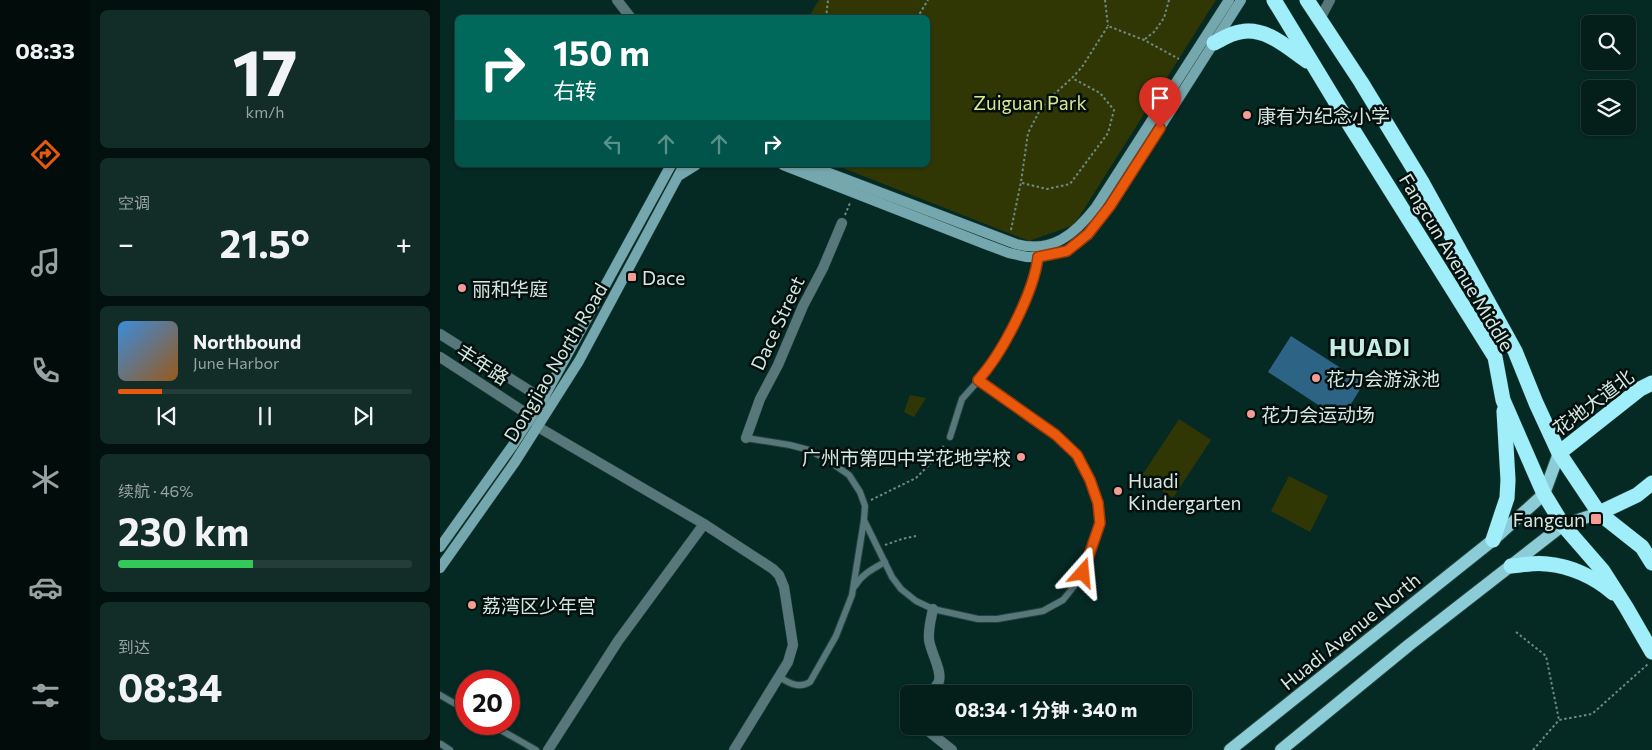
<!DOCTYPE html>
<html lang="zh">
<head>
<meta charset="utf-8">
<style>
  :root { --surface:#041f1a; --page:#122c27; --text:#f1f3f6; --muted:#97a2a2; --line:#253d39; --accent:#ea580c }
  body { margin:0; font-family:Commissioner,"Noto Sans SC",sans-serif; background:var(--page); color:var(--text); height:100vh; display:flex; flex-direction:column; font-size:19px; white-space:nowrap }
  * { box-sizing:border-box; margin:0 }
  p { font-size:16px; color:var(--muted) }
  .icon { flex:none; width:28px; height:28px; fill:none; stroke:currentColor; stroke-width:2; stroke-linecap:round; stroke-linejoin:round }
  .map { position:relative; flex:1; overflow:hidden }
  .drawer { display:flex; flex-direction:column; gap:10px; padding:10px; background:#02110e; width:350px }
  .drawer>* { flex:none }
  .hud { position:absolute; left:15px; top:15px; width:475px; height:152px; border-radius:8px; box-shadow:0 1px 4px #0004,0 0 0 1px var(--line); background:#00695c; color:#fff; overflow:hidden }
  .buttons { position:absolute; left:1141px; top:15px; display:grid; gap:10px }
  .buttons a { display:grid; place-items:center; width:55px; height:55px; border-radius:8px; background:var(--surface); box-shadow:0 1px 4px #0004,0 0 0 1px var(--line); font-size:25px }
  .speed { position:absolute; left:15px; top:670px; display:flex; gap:10px; font-size:25px; font-weight:700; text-align:center }
  .speed>* { display:grid; place-content:center; width:65px; height:65px; border-radius:50%; background:var(--surface); box-shadow:0 1px 4px #0004,0 0 0 1px var(--line); line-height:1 }
  .speed .limit { border:8px solid #d22; background:#fff; color:#111 }
  .pin { position:absolute; display:grid; place-items:center; width:42px; height:42px; color:#fff; margin:-51px -21px; border-radius:50% 50% 50% 0; rotate:-45deg; box-shadow:0 0 5px #0007 }
  .pin .icon { rotate:45deg }
  .me { position:absolute; width:55px; margin:-28px; rotate:18deg; stroke-linejoin:round; filter:drop-shadow(0 0 4px #0008) }
  .turn { display:flex; align-items:center; gap:18px; height:105px; padding:0 15px; font-size:22px }
  .turn .icon { width:65px; height:65px; stroke-width:2.5 }
  .turn b { display:block; font-size:35px; line-height:42px }
  .lanes { display:flex; align-items:center; height:48px; padding:0 15px; background:#0003; justify-content:center; gap:25px; direction:ltr }
  .lanes .off { opacity:.35 }
  .big { font-size:38px; font-weight:700; line-height:1.1 }
  .drawer .card { flex:1; display:flex; flex-direction:column; justify-content:center; gap:8px; min-width:0; padding:0 18px; border-radius:8px; background:var(--page) }
  .drawer .dial { align-items:center; gap:0 }
  .dial b { font-size:65px; line-height:1 }
  .song { display:flex; align-items:center; gap:15px }
  .cover { width:60px; height:60px; border-radius:8px; background:linear-gradient(135deg,hsl(210 70% 55%),hsl(30 70% 35%)) }
  .played { height:5px; border-radius:2px; background:linear-gradient(90deg,var(--accent) 15%,var(--line) 15%) }
  .keys { display:flex; justify-content:space-around; direction:ltr }
  .heat { display:flex; justify-content:space-between; align-items:center; font-size:28px; direction:ltr }
  .charge { height:8px; border-radius:4px; background:linear-gradient(90deg,#34c759 46%,var(--line) 0) }
  .trip { position:absolute; left:460px; top:685px; width:292px; height:50px; border-radius:8px; background:var(--surface); box-shadow:0 1px 4px #0004,0 0 0 1px var(--line); font-weight:700; line-height:50px; text-align:center }
  main { display:flex; flex:1; min-height:0 }
  .dock { display:flex; flex-direction:column; width:90px; justify-content:space-around; align-items:center; background:#020c0a; color:var(--muted) }
  .dock .icon { width:35px; height:35px }
  .dock .current { color:var(--accent) }
  .dock b { font-size:22px; color:var(--text) }
  .map>svg:first-child { display:block }
</style>
</head>
<body>
<main>
<nav class="dock">
<b>08:33</b>
<svg class="icon current" aria-label="directions" viewBox="0 0 24 24"><path d="M12 3l9 9-9 9-9-9zM9 14v-3h6M13 9l2 2-2 2"/></svg>
<svg class="icon" aria-label="music" viewBox="0 0 24 24"><path d="M9 18V5l10-2v13"/><circle cx="6" cy="18" r="3"/><circle cx="16" cy="16" r="3"/></svg>
<svg class="icon" aria-label="phone" viewBox="0 0 24 24"><path d="M5 4h4l2 5-3 2q2 4 5 5l2-3 5 2v4C11 20 4 13 5 4z"/></svg>
<svg class="icon" aria-label="climate" viewBox="0 0 24 24"><path d="M12 3v18M4 7l16 10M4 17L20 7"/></svg>
<svg class="icon" aria-label="car" viewBox="0 0 24 24"><path d="M5 17H2v-5l4-1 3-4h7l3 4 3 1v5h-3M9 17h6M6 11h13"/><circle cx="7" cy="17" r="2"/><circle cx="17" cy="17" r="2"/></svg>
<svg class="icon" aria-label="filters" viewBox="0 0 24 24"><path d="M4 7h16M4 17h16"/><circle cx="9" cy="7" r="2"/><circle cx="15" cy="17" r="2"/></svg>
</nav>
<section class="drawer">
<div class="card dial"><b>17</b><p>km/h</p></div>
<div class="card"><p>空调</p>
<div class="heat"><a>−</a><b class="big">21.5°</b><a>+</a></div>
</div>
<div class="card">
<div class="song"><i class="cover"></i><div><b>Northbound</b><p>June Harbor</p></div></div>
<div class="played"></div>
<div class="keys"><svg class="icon" aria-label="previous" viewBox="0 0 24 24"><path d="M18 5L8 12l10 7zM5 5v14"/></svg><svg class="icon" aria-label="pause" viewBox="0 0 24 24"><path d="M8 5v14M16 5v14"/></svg><svg class="icon" aria-label="next" viewBox="0 0 24 24"><path d="M6 5l10 7-10 7zM19 5v14"/></svg></div>
</div>
<div class="card"><p>续航 · 46%</p><b class="big">230 km</b><div class="charge"></div></div>
<div class="card"><p>到达</p><b class="big">08:34</b></div>
</section>
<div class="map">
<svg width="1212" height="750" viewBox="0 0 1212 750">
  <rect width="100%" height="100%" fill="#052923"/>
  <g fill="#313704">
    <polygon points="379,0 776,0 634,225 589,241 395,165 488,165 488,18 368,18"/>
    <polygon points="470,395 486,398 474,417 464,412"/>
    <polygon points="739,419 771,440 733,498 701,477"/>
    <polygon points="849,476 888,496 870,532 831,511"/>
  </g>
  <polygon fill="#2d6486" points="851,336 924,383 901,420 828,372"/>
  <g fill="none" stroke-linecap="round" stroke-linejoin="round">
    <defs>
      <g id="lane">
        <polyline points="510,437 522,399 547,371 575,323 594,282 598,257"/>
        <path d="M 306,438 L 350,445 L 369,450 L 386,459 L 409,475 L 420,492 L 425,506 L 424,520 L 412,595 L 396,636 L 370,682 C 359,689 349,683 339,677"/>
        <polyline points="424,520 452,577 461,589 476,601 493,609 538,619 557,619 603,611 623,600 635,585 643,573 659,523 658,503 650,481 637,455 616,435 538,380"/>
        <path d="M 415,586 C 422,574 433,569 445,562"/>
        <polyline points="0,695 26,710"/>
        <polyline points="50,724 96,750"/>
        <polyline points="1,744 10,750"/>
      </g>
      <g id="street">
        <polyline points="177,0 191,18"/>
        <polyline points="880,19 890,0"/>
        <polyline points="0,334 109,403"/>
        <polyline points="0,357 92,417 98,427 264,524 333,569 339,575 344,587 353,645 348,662 294,750"/>
        <polyline points="306,438 320,399 338,365 363,306 383,268 402,223"/>
        <path d="M 489,694 C 493,690 497,686 499,681 C 502,670 491,653 489,640 C 488,629 491,619 493,609"/>
        <polyline points="482,726 512,750"/>
        <polyline points="108,750 178,641 264,524"/>
      </g>
      <g id="secondary">
        <polyline points="343,165 545,244 569,253 587,257 598,257 627,251 648,235 670,206 801,0"/>
        <path d="M 368,165 L 576,244 C 612,254 635,234 656,207 L 789,0"/>
        <polyline points="240,175 256,165"/>
        <polyline points="0,547 73,445 103,399 231,165"/>
        <polyline points="0,568 75,462 139,361 244,165"/>
      </g>
      <g id="primary">
        <polyline points="790,750 1053,540 1104,494 1119,453"/>
        <polyline points="841,750 969,645 1123,525 1159,513"/>
      </g>
      <g id="highway">
        <polyline points="834,0 911,127 1055,357 1063,400 1104,494 1123,525 1163,571 1186,607 1212,652"/>
        <polyline points="867,0 921,82 983,184 1075,351 1096,403 1119,453 1159,513 1202,547 1212,563"/>
        <path d="M 774,43 C 782,39 791,33 800,32 C 825,26 848,48 867,61"/>
        <polyline points="1119,453 1200,389 1212,383"/>
        <polyline points="1159,513 1197,495 1212,483"/>
        <polyline points="1053,540 1067,498 1068,480 1064,411"/>
        <path d="M 1071,566 C 1083,565 1096,562 1107,564 C 1130,566 1155,577 1173,593"/>
      </g>
    </defs>
    <use href="#lane" stroke="#22443e" stroke-width="8"/>
    <use href="#street" stroke="#22443e" stroke-width="11"/>
    <use href="#secondary" stroke="#22443e" stroke-width="11"/>
    <use href="#primary" stroke="#22443e" stroke-width="14"/>
    <use href="#highway" stroke="#22443e" stroke-width="16"/>
    <g stroke="#6e8a84" stroke-width="2" stroke-dasharray="2.5 2.5" stroke-linecap="butt">
      <polyline points="665,0 668,26"/>
      <polyline points="386,18 388,0"/>
      <polyline points="477,18 488,0"/>
      <polyline points="705,39 714,32 724,18 729,0"/>
      <polyline points="582,183 607,189 630,184 668,133 674,110 660,93 632,78"/>
      <polyline points="405,215 410,203"/>
      <polyline points="571,230 581,182 588,133 601,108 611,97 632,78 642,67 668,26 704,40 739,59"/>
      <polyline points="431,500 476,478 491,463 505,444"/>
      <polyline points="445,545 462,539 476,536"/>
      <polyline points="1076,632 1106,656 1119,720"/>
      <polyline points="1093,750 1119,720 1152,714 1208,664"/>
    </g>
    <use href="#lane" stroke="#58777b" stroke-width="6"/>
    <use href="#street" stroke="#58777b" stroke-width="10"/>
    <use href="#secondary" stroke="#75a7ae" stroke-width="10"/>
    <use href="#primary" stroke="#8bccd6" stroke-width="12"/>
    <use href="#highway" stroke="#9feefa" stroke-width="15"/>
  </g>
  <g fill="none" stroke-linecap="round" stroke-linejoin="round">
    <defs>
      <path id="route" d="M 643,573 L 660,523 L 658,503 L 650,480 L 637,455 L 616,435 L 538,380 C 562,354 594,292 598,257 L 627,251 L 648,234 L 670,206 L 720,128"/>
    </defs>
    <use href="#route" stroke="#983908" stroke-width="12"/>
    <use href="#route" stroke="#ea580c" stroke-width="9"/>
  </g>
  <g fill="#f59c95" stroke="#030f0c" stroke-width="2">
    <circle cx="807" cy="115" r="5"/>
    <rect x="187" y="272" width="10" height="10" rx="2.5"/>
    <circle cx="22" cy="288" r="5"/>
    <circle cx="876" cy="378" r="5"/>
    <circle cx="811" cy="414" r="5"/>
    <circle cx="581" cy="457" r="5"/>
    <circle cx="678" cy="491" r="5"/>
    <rect x="1150" y="513" width="12" height="12" rx="2.5"/>
    <circle cx="32" cy="605" r="5"/>
  </g>
  <g text-anchor="middle" dominant-baseline="central" stroke-width="5" stroke-linejoin="round" paint-order="stroke">
    <g font-size="19" fill="#d9e692" stroke="#030f0c">
      <text x="590" y="102">Zuiguan Park</text>
    </g>
    <g font-size="19" fill="#d4e7e1" stroke="#030f0c" text-anchor="start">
      <text x="817" y="115">康有为纪念小学</text>
      <text x="202" y="277">Dace</text>
      <text x="32" y="288">丽和华庭</text>
      <text x="886" y="378">花力会游泳池</text>
      <text x="821" y="414">花力会运动场</text>
      <text x="571" y="457" text-anchor="end">广州市第四中学花地学校</text>
      <text x="688" y="480">Huadi<tspan x="688" dy="22">Kindergarten</tspan></text>
      <text x="1145" y="519" text-anchor="end">Fangcun</text>
      <text x="42" y="605">荔湾区少年宫</text>
    </g>
    <g font-size="19" fill="#d4e7e1" stroke="#030f0c">
      <text transform="translate(1017 262) rotate(59)">Fangcun Avenue Middle</text>
      <text transform="translate(337 323) rotate(-65)">Dace Street</text>
      <text transform="translate(115 362) rotate(-59)">Dongjiao North Road</text>
      <text transform="translate(43 364) rotate(33)">丰年路</text>
      <text transform="translate(1153 402) rotate(-37)">花地大道北</text>
      <text transform="translate(910 631) rotate(-39)">Huadi Avenue North</text>
    </g>
    <g font-size="24" font-weight="bold" letter-spacing="1" fill="#c5ece2" stroke="#030f0c">
      <text x="930" y="346">HUADI</text>
    </g>
  </g>
</svg>
<div class="buttons">
<a><svg class="icon" aria-label="search" viewBox="0 0 24 24"><circle cx="10" cy="10" r="6"/><path d="M15 15l6 6"/></svg></a>
<a><svg class="icon" aria-label="layers" viewBox="0 0 24 24"><path d="M12 4l9 5-9 5-9-5zM3 14l9 5 9-5"/></svg></a>
</div>
<div class="speed"><div class="limit">20</div></div>
<div class="pin" style="left:720px;top:128px;background:#d93025"><svg class="icon" aria-label="arrive" viewBox="0 0 24 24"><path d="M6 21V4h12l-3 4 3 4H6"/></svg></div>
<svg class="me" style="left:643px;top:573px" viewBox="-20 -20 40 40"><path d="M0-17L14 15 0 8-14 15z" fill="#ea580c" stroke="#fff" stroke-width="4"/></svg>
<div class="trip">08:34 · 1 分钟 · 340 m</div>
<div class="hud">
<div class="turn"><svg class="icon" aria-label="right" viewBox="0 0 24 24"><path d="M7 20v-9h11M14 6l5 5-5 5"/></svg><div><b>150 m</b>右转</div></div>
<div class="lanes"><svg class="icon off" aria-label="left" viewBox="0 0 24 24"><path d="M17 20v-9H6M10 6l-5 5 5 5"/></svg><svg class="icon off" aria-label="ahead" viewBox="0 0 24 24"><path d="M12 20V5M6 11l6-6 6 6"/></svg><svg class="icon off" aria-label="ahead" viewBox="0 0 24 24"><path d="M12 20V5M6 11l6-6 6 6"/></svg><svg class="icon" aria-label="right" viewBox="0 0 24 24"><path d="M7 20v-9h11M14 6l5 5-5 5"/></svg></div>
</div>
</div>
</main>
</body>
</html>
